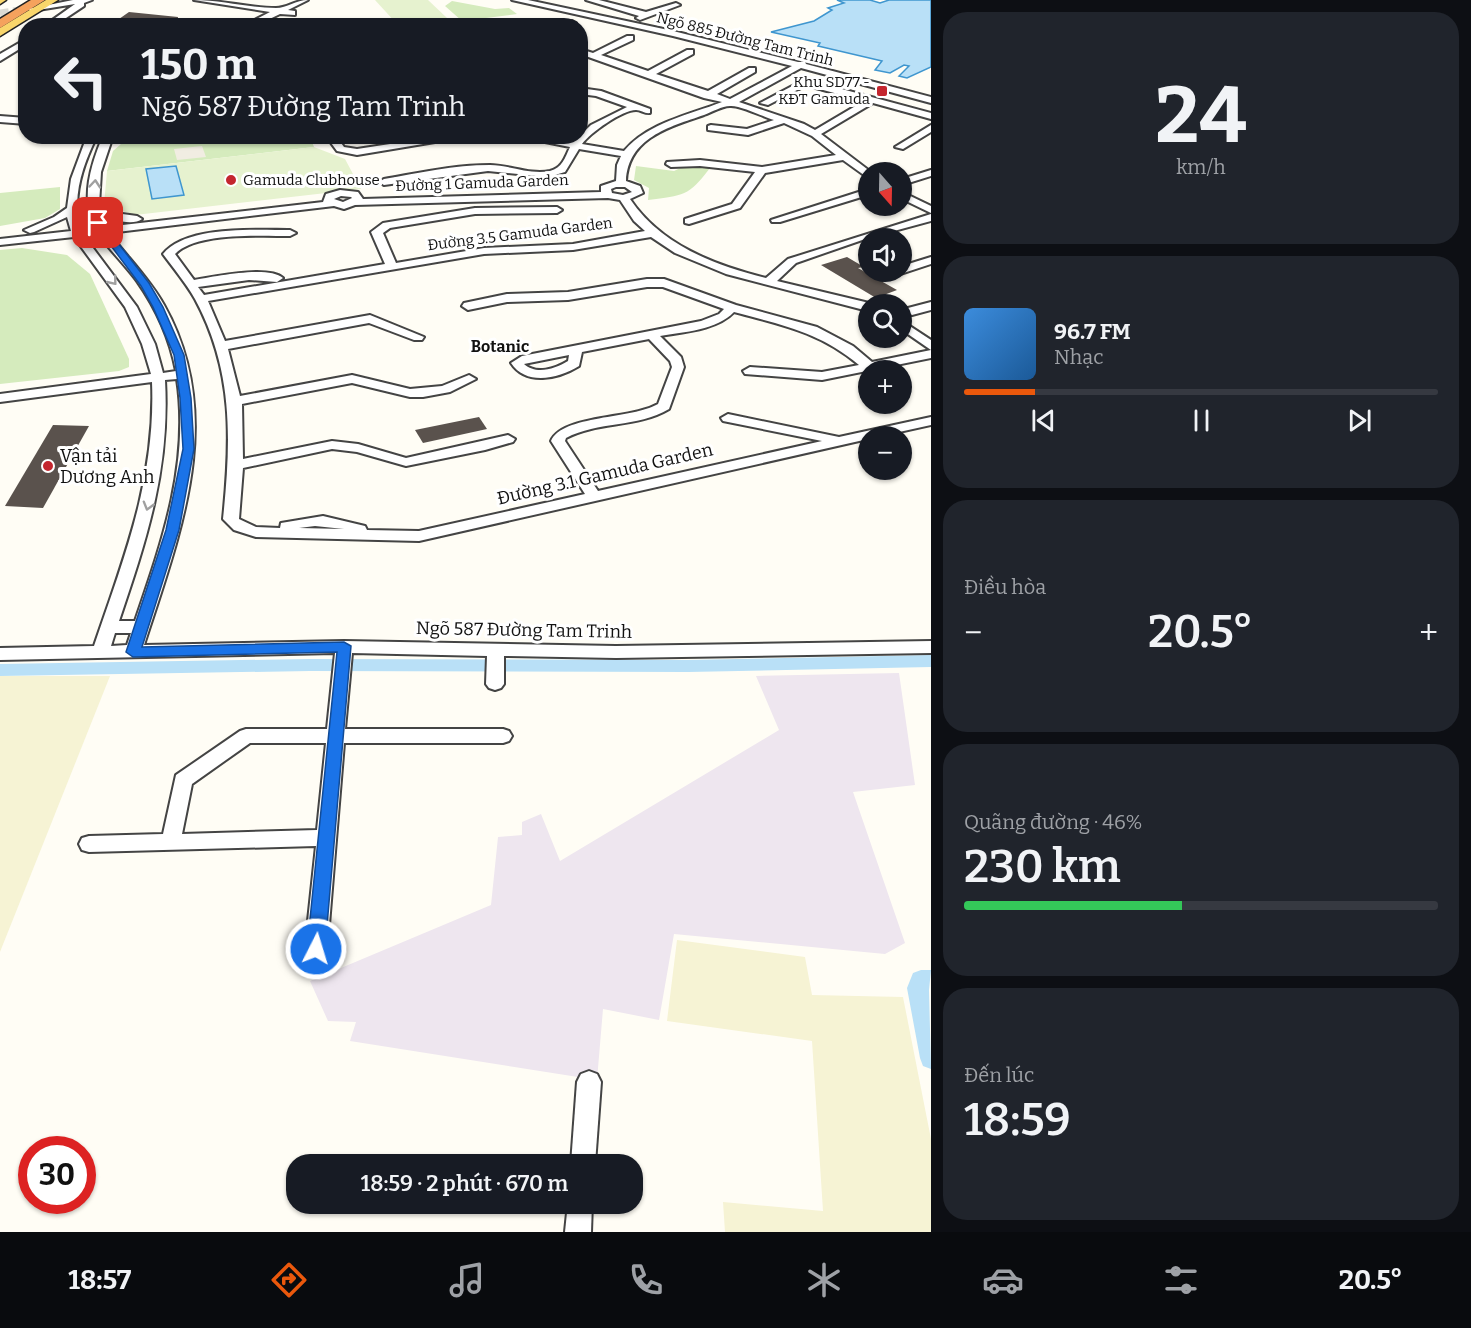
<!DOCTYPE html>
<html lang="vi">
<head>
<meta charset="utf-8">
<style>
  :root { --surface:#171b24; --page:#20242c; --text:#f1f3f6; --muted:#9ea1a6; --line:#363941; --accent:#ea580c }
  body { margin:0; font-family:Bitter,serif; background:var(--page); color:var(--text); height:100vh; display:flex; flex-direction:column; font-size:22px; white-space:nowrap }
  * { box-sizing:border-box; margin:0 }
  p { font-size:20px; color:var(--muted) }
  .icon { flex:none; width:33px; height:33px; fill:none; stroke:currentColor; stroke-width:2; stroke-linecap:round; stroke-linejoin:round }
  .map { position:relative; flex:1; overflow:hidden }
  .sheet { display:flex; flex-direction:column; gap:12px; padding:12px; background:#0d0f14; width:540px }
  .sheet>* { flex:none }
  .hud { position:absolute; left:18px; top:18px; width:570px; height:126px; border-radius:24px; box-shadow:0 2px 4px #0004; background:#171b24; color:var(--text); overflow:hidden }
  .needle { width:39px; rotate:160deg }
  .fabs { position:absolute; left:858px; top:162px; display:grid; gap:12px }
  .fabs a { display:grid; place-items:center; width:54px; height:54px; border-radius:50%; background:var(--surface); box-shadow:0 2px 4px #0004; font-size:30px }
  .speed { position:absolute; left:18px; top:1136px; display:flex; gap:12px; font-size:30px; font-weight:700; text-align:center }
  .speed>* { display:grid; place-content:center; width:78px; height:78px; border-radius:50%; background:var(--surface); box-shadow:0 2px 4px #0004; line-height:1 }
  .speed .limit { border:9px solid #d22; background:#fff; color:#111 }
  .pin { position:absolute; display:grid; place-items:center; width:51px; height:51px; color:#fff; margin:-26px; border-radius:12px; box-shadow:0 3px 9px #0006 }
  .me { position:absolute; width:66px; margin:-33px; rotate:5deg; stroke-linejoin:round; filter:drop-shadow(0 0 4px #0008) }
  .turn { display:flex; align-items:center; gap:21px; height:126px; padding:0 24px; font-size:27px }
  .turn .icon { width:78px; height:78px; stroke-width:2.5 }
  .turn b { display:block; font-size:42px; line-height:51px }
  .big { font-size:45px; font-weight:600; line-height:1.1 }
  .sheet .card { flex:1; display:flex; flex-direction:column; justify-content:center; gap:9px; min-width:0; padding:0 21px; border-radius:24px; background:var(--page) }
  .sheet .dial { align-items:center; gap:0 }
  .dial b { font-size:78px; line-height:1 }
  .song { display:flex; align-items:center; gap:18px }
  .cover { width:72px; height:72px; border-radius:9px; background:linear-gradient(135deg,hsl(210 70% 55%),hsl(210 70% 35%)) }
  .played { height:6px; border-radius:3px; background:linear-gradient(90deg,var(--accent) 15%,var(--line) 15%) }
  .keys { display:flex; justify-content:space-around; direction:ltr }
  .heat { display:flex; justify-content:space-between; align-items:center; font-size:33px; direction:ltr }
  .charge { height:9px; border-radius:4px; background:linear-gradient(90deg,#34c759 46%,var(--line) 0) }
  .trip { position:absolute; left:286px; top:1154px; width:357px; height:60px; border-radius:24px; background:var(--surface); box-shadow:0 2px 4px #0004; font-weight:600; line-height:60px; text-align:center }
  .tabs { display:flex; height:96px; justify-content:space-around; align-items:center; background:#090b0e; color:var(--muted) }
  .tabs .icon { width:42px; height:42px }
  .tabs .on { color:var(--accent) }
  .tabs b { font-size:27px; color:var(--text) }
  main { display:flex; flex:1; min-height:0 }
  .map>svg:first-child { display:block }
</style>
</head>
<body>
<main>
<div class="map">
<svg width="931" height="1232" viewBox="0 0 931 1232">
  <rect width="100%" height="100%" fill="#fffdf5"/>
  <polygon fill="#eee6ef" points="899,673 915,785 853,792 905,943 885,954 674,934 659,1020 603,1009 597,1080 350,1041 356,1022 328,1021 310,981 491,905 498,837 522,835 522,822 541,814 560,861 779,730 756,676"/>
  <g fill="#f6f3d4">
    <polygon points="0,676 110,676 0,952"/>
    <polygon points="677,940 805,957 812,995 903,997 931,1139 931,1232 725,1232 723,1202 823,1211 812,1041 667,1021"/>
  </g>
  <g fill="#d5ebbd">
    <polygon points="452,1 495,9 509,8 517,14 462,21 445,6"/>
    <polygon points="129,137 310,137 314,147 107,171 113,151"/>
    <path d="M 689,164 L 710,168 C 688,197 684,195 648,200 L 649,188 L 634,180 L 636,166 L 674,171 Z"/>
    <polygon points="60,187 60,209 45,218 0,226 0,193"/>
    <polygon points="22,248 67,255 90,274 129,359 129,367 119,371 0,384 0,250"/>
  </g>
  <g fill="#e6f2cf">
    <polygon points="375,0 428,0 447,18 397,24"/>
    <polygon points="314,147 345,159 361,189 135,215 104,205 107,171"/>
  </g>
  <polygon fill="#f1ede2" points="202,146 206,157 177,160 174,149"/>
  <g fill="#b9e0f7" stroke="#3f96cf" stroke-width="1.5">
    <polygon points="837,0 870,0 880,3 889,0 931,0 931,67 907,78 899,76 909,66 904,65 890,73 875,70 882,61 818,46 820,43 771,32 814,21 832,10 828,8 844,3"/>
    <polygon points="176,166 184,195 152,199 146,169"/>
  </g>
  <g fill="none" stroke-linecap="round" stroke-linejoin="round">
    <g fill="#b9e0f7" fill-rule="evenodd">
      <polygon points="931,655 931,667 688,672 310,671 0,676 0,664 310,659 688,660"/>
      <polygon points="921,970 931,970 929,990 931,1069 923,1066 920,1058 907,988 913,973"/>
    </g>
  </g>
  <g fill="#5a524d">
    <polygon points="129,12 178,17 177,26 109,26"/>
    <polygon points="847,257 864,267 858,268 897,290 876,298 821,265"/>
    <polygon points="479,417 487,429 423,443 415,430"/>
    <polygon points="53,425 89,426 43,508 5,506"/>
  </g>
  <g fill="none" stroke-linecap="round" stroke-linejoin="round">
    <polyline stroke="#dbdad3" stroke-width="9" stroke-dasharray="9 4.5" stroke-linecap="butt" points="0,14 32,9"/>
    <defs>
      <g id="minor">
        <polygon points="73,0 92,0 84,3 84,6 54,26 44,26 75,4 32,11 28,9"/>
        <path d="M 194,0 C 222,0 249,8 276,8 C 287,8 296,0 308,0 L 288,10 L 295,11 L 295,15 L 280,14 L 255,26 L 243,26 L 270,12 Z"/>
        <path d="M 512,0 L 528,0 L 673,31 L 798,62 L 805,62 L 806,64 L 931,97 L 931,103 L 801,68 L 739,102 L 804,124 L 815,130 L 864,101 L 812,87 L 801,88 L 768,105 L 760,103 L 796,84 L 812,81 L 931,113 L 931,119 L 873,103 L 821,134 L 871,172 L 868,172 L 868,178 L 843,160 L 765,173 L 740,208 L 689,224 L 685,223 L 685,219 L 732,204 L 755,172 L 700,166 L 671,167 L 666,164 L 667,162 L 700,160 L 762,167 L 836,155 L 812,136 L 784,123 L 748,135 L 708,130 L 708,126 L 711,125 L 747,129 L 774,120 C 764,117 740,105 730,106 C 722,106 712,112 704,115 C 669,127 628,138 626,181 L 640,186 L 643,193 L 630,199 C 661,245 714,265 766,278 L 788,259 L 931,214 L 931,221 L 868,238 L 796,263 L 777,281 L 865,302 L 872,304 L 868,304 L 868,311 L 726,274 L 675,253 L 651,237 L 573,250 L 484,254 L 208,301 L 225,341 L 370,315 L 424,337 L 422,340 L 414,340 L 369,323 L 228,349 L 240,396 L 352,375 L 410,389 L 442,386 L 469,375 L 476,379 L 450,392 L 423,397 L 410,397 L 352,383 L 242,404 L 243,459 L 332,441 L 358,444 L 406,458 L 508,435 L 515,439 L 513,442 L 485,450 L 406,466 L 357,452 L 332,449 L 243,468 L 239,519 L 256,527 L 280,528 L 281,523 L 323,516 L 365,526 L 367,530 L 419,531 L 585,494 L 551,441 C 562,415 633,419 658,404 L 672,367 L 670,361 L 649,339 L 582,352 L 579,366 C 558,379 526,386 511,363 L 522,356 L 701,321 L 719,314 L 724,309 L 663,287 L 647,287 L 568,300 L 507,302 L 468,310 L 462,306 L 464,303 L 507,294 L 568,292 L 647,279 L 664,279 L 736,305 L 817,327 L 853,346 L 872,362 L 931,350 L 931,358 L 822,380 L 745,374 L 743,371 L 750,367 L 822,372 L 859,365 C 820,332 782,325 734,312 C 717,330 684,332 660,336 L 681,357 L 684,367 L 669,409 C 637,428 598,421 566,438 L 565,441 L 598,491 L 822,441 L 723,421 L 721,418 L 728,414 L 839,437 L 931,417 L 931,425 L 881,436 L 868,436 L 868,439 L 419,541 L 256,537 L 234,530 L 223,519 C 231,441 234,371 195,299 C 186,283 174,269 163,254 C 186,225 256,230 290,230 L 296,233 L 290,236 C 260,236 196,232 175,254 L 194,280 C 213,277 268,265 283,278 L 277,282 L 249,280 L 198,287 L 204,295 L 385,264 L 371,232 L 383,223 L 475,208 L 557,207 L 562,210 L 557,213 L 475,214 L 390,228 L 383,233 L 396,263 L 484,248 L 573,244 L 645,231 L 634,221 L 620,200 L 608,198 L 355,205 L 344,209 L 334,206 L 109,233 C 127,257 149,278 164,305 C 227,417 180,533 144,645 L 344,641 L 616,646 L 931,641 L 931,653 L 616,658 L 504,656 L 504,684 L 501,688 L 495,690 L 489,688 L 486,684 L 487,656 L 352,653 L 345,729 L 503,729 L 509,731 L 512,736 L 509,741 L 503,743 L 344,743 L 327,949 L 323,956 L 316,958 L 309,956 L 305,949 L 316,846 L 89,852 L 82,850 L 79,844 L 82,838 L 89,836 L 163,834 L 176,775 L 240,731 L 246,729 L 327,729 L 335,653 L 0,660 L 0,648 L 94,646 C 124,558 156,478 152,382 L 0,402 L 0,394 L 151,374 L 142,344 L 125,307 L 74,237 L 0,245 L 0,239 L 71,231 L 67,217 L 34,232 L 30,233 L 24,230 L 54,217 L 67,208 L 71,179 L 87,136 L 97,136 C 83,164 70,200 82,229 L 95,228 C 80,199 91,164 103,136 L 113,136 L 101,172 L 99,205 L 115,213 L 137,216 L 142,219 C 133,226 111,220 100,214 L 105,227 L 323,202 L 326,194 L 340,190 L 358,192 L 363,199 L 601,192 L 601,186 L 616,181 L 617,165 L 621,156 L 579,149 L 565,172 L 548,177 L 488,171 L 384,185 L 379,182 L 384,179 C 419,173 454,165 490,165 C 509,165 530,175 550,171 C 562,168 565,158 570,147 L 515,136 L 540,136 L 573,142 L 591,125 L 627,107 L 596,96 L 580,94 L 580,88 L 601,91 L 650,109 L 650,113 C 645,114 641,110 636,110 C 622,110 590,133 582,144 L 624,151 C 649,122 689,115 722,102 L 704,98 L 580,54 L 580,49 L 593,53 L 627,36 L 633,36 L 633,40 L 601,55 L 648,71 L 687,50 L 693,50 L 693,54 L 656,74 L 708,91 L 749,68 L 755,68 L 755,72 L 717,94 L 730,99 L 792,66 L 673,36 ZM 616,187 L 625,187 L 632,192 L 623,195 L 612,193 L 611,189 ZM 341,196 L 351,197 L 352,198 L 343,202 L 334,199 ZM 98,234 C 110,250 125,265 137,281 C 156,308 170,339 176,371 L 163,373 L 155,344 L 137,307 L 84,236 ZM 569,355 L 568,361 C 555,369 536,375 524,364 ZM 177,379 C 190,463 162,542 135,621 L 119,621 C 147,538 170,469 165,380 ZM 315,526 L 344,529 L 299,528 ZM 115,633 L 131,633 L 127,645 L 111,646 ZM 250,743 L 326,743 L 317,830 L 182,834 L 192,784 Z"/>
        <polygon points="586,0 599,0 646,12 676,3 680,5 640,20 636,18 639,16"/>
        <polygon points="572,21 576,23 574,26 563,26"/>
        <polygon points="26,39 26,45 0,61 0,54"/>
        <polygon points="0,116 26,118 26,124 0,122"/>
        <polygon points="931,125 931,132 903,149 895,147"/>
        <polygon points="326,136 336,136 344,147 357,149 443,136 471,136 357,155 337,151"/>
        <polygon points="931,170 931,176 902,185 902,179"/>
        <polygon points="868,189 868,195 780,222 772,222 771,220"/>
        <polygon points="902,192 931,206 931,213 902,199"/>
        <polygon points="931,257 931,264 882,280 876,276 884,272 902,272 902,266"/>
        <polygon points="931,302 931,310 912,315 906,311 908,308"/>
        <polygon points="902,321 931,340 931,350 902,330"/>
        <polygon points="589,1071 597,1074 601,1082 595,1164 571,1164 577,1082 581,1074"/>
        <polygon points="568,1203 592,1203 591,1232 565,1232"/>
      </g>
      <g id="major">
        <polygon points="0,0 6,0 0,4"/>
        <polygon points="46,0 58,0 0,36 0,28"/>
      </g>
      <polygon id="highway" points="31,0 45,0 0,28 0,19"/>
    </defs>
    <use href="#minor" stroke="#444" stroke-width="4"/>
    <use href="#major" stroke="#222" stroke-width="3"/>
    <use href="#highway" stroke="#222" stroke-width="3"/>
    <use href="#minor" fill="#fff" fill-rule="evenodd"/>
    <use href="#major" fill="#f9d66b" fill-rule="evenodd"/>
    <use href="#highway" fill="#f5a25d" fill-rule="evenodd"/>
  </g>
  <defs><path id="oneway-chevron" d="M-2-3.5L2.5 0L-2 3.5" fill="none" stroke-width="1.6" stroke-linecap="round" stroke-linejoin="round" transform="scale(1.5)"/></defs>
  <g stroke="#a0a0a0">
    <use href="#oneway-chevron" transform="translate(95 184) rotate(-85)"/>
    <use href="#oneway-chevron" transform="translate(113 281) rotate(51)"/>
    <use href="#oneway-chevron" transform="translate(148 506) rotate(106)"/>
  </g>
  <polygon fill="#1a73e8" stroke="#114b97" stroke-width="1.5" points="95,221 101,221 149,283 163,307 184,355 191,398 194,449 179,530 142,647 344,642 351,646 325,949 322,954 316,956 310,954 307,949 337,652 133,657 126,652 166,530 183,449 180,398 174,355 153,307 141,286 94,223"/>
  <g fill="#c4262e" stroke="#fff" stroke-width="2">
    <rect x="876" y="85" width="12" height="12" rx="3"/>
    <circle cx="231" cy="180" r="6"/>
    <circle cx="48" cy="466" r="6"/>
  </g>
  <g text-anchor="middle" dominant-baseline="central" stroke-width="6" stroke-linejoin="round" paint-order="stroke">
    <g font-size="15" fill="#111" stroke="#fff">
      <text transform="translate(745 39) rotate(14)">Ngõ 885 Đường Tam Trinh</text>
      <text transform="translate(482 183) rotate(-2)">Đường 1 Gamuda Garden</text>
      <text transform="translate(520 234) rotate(-7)">Đường 3.5 Gamuda Garden</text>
    </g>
    <g font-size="15" fill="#111" stroke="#fff" text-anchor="end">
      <text x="870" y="82">Khu SD77 -<tspan x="870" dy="17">KĐT Gamuda</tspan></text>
      <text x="243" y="180" text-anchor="start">Gamuda Clubhouse</text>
    </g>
    <g font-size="16" font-weight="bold" fill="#111" stroke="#fff">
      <text x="500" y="346">Botanic</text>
    </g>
    <g font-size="18" fill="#111" stroke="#fff" text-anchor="start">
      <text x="60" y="456">Vận tải<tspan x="60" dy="21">Dương Anh</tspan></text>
    </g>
    <g font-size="18" fill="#111" stroke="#fff">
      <text transform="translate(605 474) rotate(-13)">Đường 3.1 Gamuda Garden</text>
      <text transform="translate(524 630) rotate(1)">Ngõ 587 Đường Tam Trinh</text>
    </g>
  </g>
</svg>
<div class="fabs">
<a><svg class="needle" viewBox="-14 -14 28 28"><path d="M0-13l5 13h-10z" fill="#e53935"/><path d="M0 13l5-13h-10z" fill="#9ea1a6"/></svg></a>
<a><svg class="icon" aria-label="sound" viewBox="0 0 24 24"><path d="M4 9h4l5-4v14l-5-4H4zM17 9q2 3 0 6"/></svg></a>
<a><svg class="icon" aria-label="search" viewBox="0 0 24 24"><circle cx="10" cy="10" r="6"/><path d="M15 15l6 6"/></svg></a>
<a>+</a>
<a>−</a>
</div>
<div class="speed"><div class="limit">30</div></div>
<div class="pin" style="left:98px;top:223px;background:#d93025"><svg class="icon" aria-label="arrive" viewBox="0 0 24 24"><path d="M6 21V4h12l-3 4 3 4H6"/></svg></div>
<svg class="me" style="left:316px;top:949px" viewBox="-20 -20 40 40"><circle r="17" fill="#1a73e8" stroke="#fff" stroke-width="3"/><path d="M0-11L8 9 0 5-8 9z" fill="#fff"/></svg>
<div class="trip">18:59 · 2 phút · 670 m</div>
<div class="hud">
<div class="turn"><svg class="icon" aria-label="left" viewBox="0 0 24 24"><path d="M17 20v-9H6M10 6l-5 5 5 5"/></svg><div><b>150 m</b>Ngõ 587 Đường Tam Trinh</div></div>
</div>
</div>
<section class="sheet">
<div class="card dial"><b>24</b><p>km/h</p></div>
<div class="card">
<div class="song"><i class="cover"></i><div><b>96.7 FM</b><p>Nhạc</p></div></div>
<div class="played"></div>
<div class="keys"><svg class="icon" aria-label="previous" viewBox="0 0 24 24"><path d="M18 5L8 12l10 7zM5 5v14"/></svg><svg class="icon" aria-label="pause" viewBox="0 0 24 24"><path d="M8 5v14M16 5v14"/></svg><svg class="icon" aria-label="next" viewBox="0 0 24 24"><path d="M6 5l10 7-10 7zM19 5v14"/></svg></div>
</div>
<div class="card"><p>Điều hòa</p>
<div class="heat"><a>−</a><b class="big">20.5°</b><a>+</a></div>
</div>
<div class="card"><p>Quãng đường · 46%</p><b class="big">230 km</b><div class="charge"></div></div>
<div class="card"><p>Đến lúc</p><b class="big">18:59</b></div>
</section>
</main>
<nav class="tabs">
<b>18:57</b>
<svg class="icon on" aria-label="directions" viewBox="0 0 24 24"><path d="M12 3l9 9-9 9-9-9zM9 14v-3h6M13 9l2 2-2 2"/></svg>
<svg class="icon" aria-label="music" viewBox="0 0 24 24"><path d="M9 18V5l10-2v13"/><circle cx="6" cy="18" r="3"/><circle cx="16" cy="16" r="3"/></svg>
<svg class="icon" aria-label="phone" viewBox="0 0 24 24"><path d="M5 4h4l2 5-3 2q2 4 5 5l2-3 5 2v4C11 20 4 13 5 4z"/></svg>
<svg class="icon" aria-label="climate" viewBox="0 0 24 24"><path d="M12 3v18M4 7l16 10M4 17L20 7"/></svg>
<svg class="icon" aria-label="car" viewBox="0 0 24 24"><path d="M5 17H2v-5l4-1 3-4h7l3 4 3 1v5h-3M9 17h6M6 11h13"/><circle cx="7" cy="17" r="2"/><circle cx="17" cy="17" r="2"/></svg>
<svg class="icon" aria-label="filters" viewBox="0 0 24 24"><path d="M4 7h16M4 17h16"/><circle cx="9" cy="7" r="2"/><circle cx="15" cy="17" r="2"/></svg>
<b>20.5°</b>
</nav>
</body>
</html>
